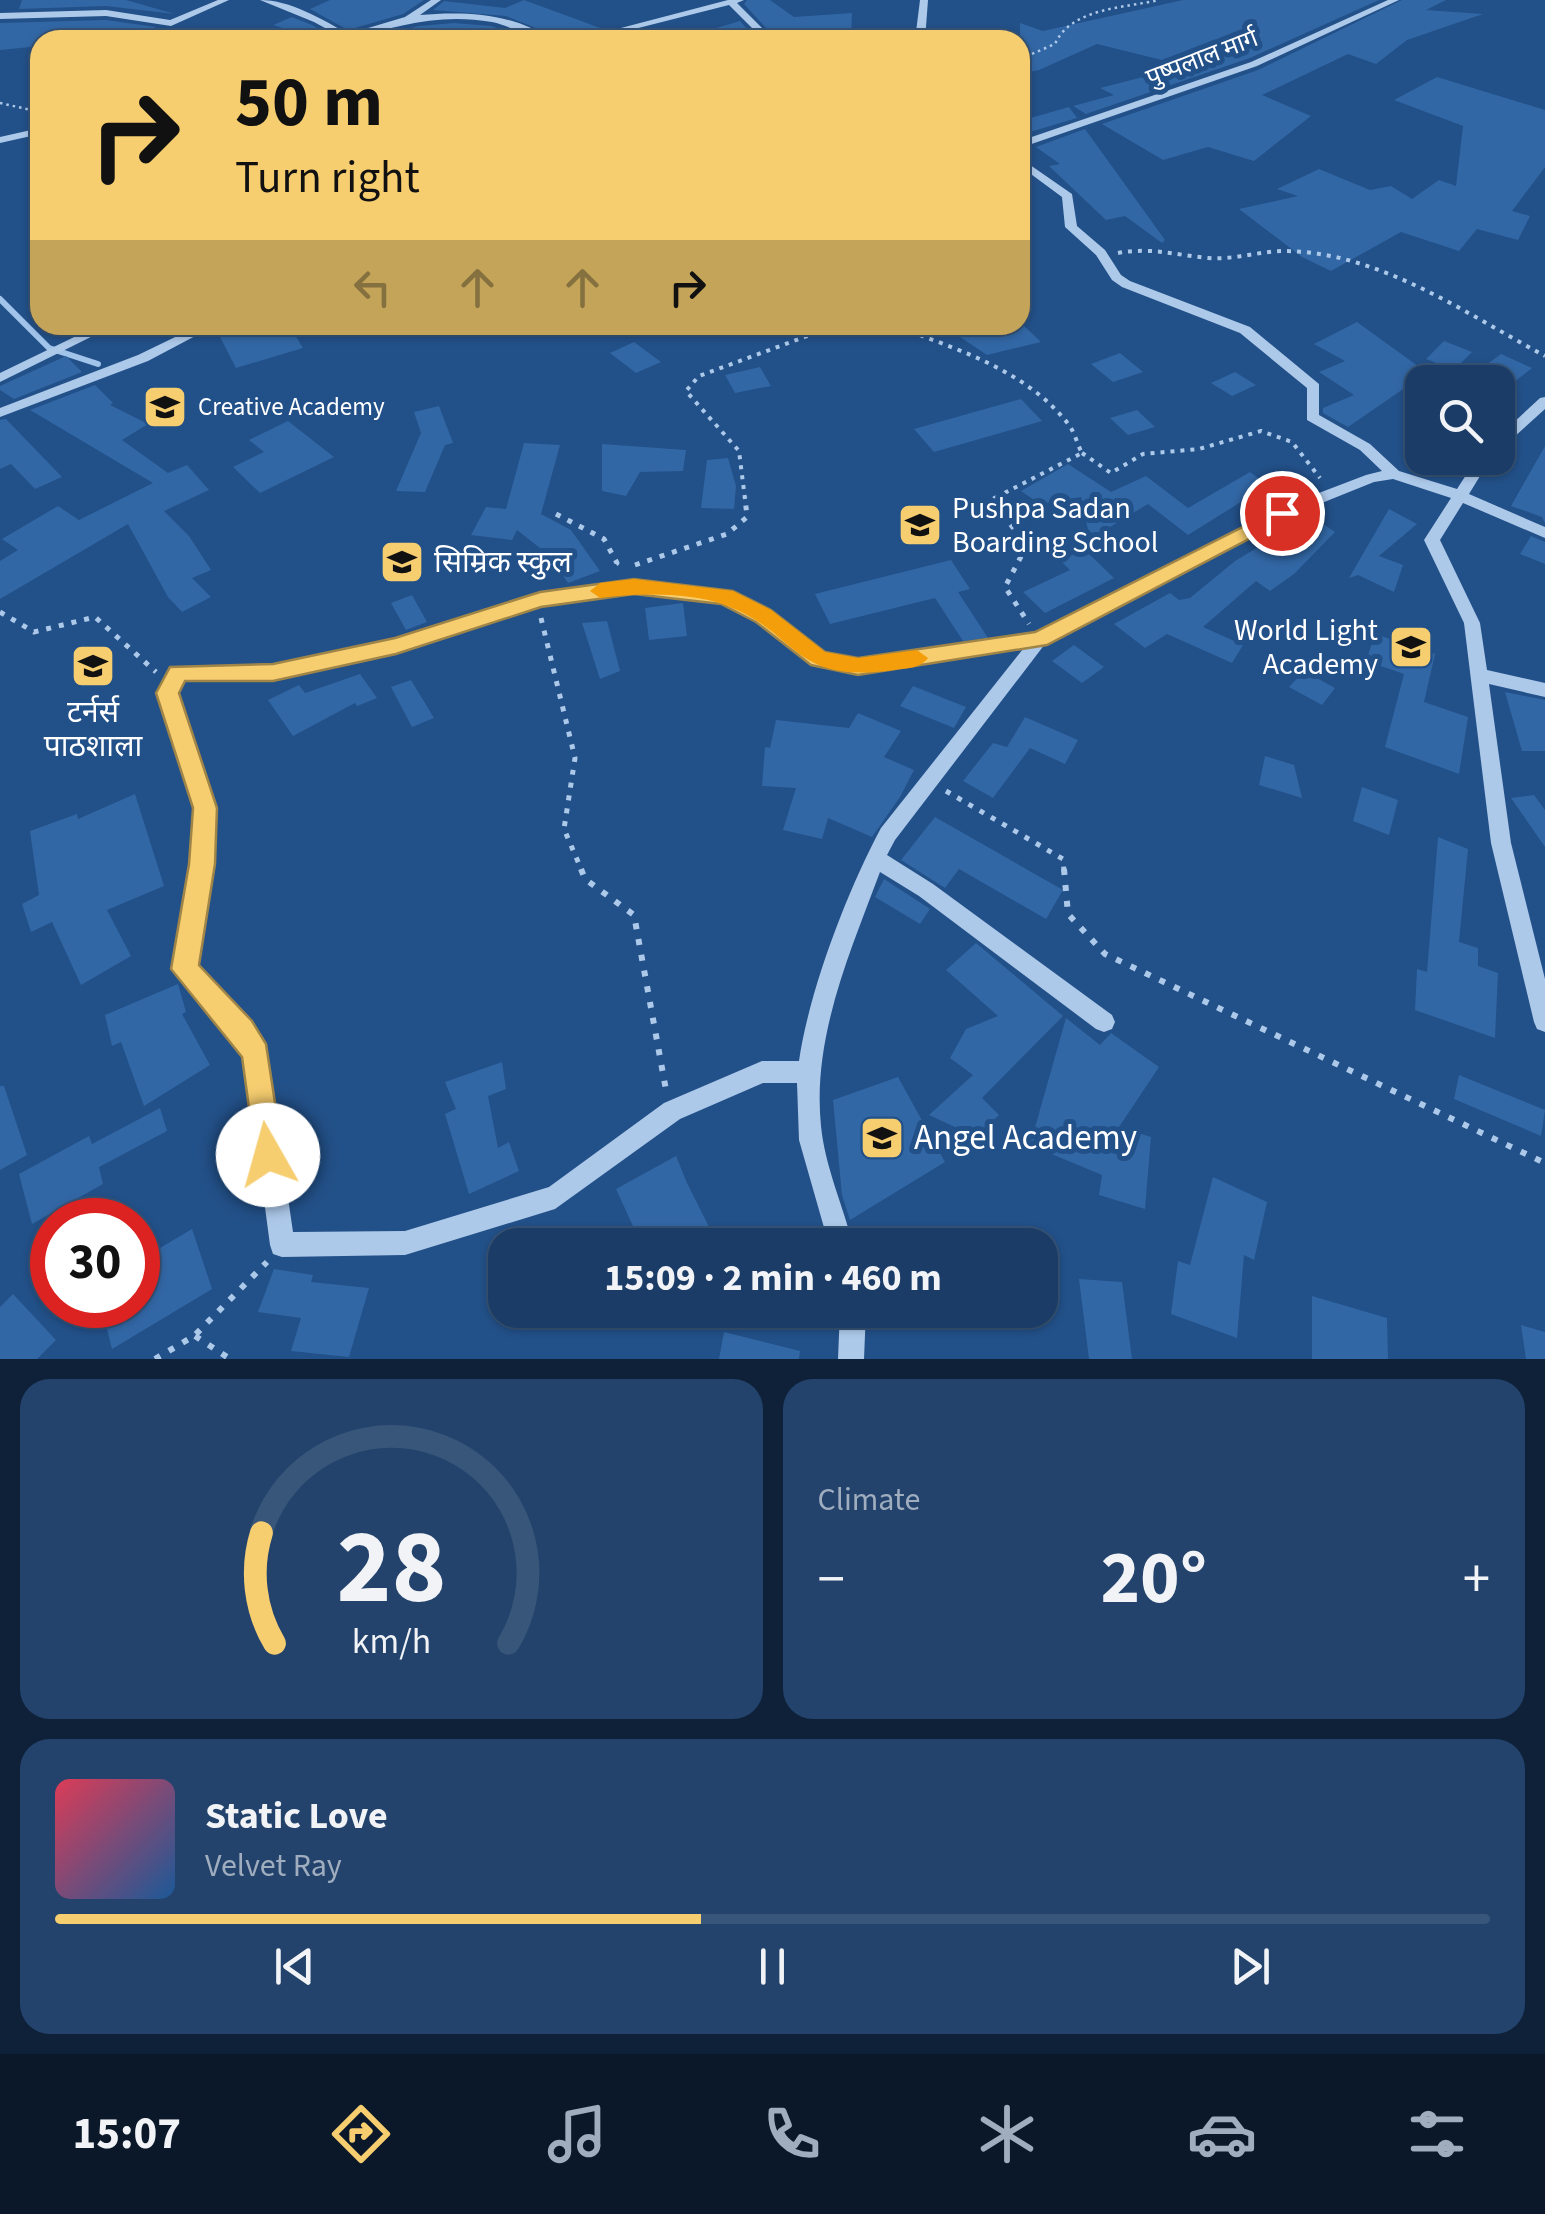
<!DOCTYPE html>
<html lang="en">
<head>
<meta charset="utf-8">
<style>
  :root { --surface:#1a3c66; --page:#23436c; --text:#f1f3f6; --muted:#9fadbf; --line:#38567a; --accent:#f6cd6f }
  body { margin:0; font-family:"Source Sans 3","Noto Sans Devanagari",sans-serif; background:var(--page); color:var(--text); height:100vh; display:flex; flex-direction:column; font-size:38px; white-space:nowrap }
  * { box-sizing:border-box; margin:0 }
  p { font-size:32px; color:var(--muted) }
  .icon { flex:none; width:55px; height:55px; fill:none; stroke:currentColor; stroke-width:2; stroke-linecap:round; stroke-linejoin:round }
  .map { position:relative; height:1359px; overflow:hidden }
  .drawer { display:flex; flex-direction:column; gap:20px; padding:20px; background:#0e2138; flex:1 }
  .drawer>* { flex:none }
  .hud { position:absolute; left:30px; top:30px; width:1000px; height:305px; border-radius:30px; box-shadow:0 2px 8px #0004,0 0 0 2px var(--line); background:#f6cd6f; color:#111; overflow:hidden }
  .fabs { position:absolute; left:1405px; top:365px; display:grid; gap:20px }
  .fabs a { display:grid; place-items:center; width:110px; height:110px; border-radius:20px; background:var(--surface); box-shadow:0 2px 8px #0004,0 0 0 2px var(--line); font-size:50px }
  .speed { position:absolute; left:30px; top:1198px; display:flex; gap:20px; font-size:50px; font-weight:700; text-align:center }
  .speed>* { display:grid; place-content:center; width:130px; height:130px; border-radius:50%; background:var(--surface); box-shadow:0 2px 8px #0004,0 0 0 2px var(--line); line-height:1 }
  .speed .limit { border:15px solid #d22; background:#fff; color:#111 }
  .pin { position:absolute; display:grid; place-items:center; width:85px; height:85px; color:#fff; margin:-42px; border:5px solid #fff; border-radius:50%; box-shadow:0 2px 10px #0007 }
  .me { position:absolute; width:110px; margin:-55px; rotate:353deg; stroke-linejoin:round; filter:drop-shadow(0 0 8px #0008) }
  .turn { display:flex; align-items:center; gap:35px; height:210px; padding:0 40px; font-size:45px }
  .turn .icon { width:130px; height:130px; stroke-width:2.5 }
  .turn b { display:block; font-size:70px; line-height:85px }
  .lanes { display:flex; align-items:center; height:95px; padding:0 40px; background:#0003; justify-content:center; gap:50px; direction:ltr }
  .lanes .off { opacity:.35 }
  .big { font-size:75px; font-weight:700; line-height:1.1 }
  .drawer .card { flex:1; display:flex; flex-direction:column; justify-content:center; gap:15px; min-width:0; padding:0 35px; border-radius:30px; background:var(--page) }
  .drawer .dial { align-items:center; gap:0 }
  .dial svg { height:260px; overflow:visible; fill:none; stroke:var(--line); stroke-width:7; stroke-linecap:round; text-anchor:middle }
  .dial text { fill:var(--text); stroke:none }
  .song { display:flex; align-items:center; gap:30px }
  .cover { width:120px; height:120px; border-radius:15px; background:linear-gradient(135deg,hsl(350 70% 55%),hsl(210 70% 35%)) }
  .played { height:10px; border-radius:5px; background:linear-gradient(90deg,var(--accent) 45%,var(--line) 45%) }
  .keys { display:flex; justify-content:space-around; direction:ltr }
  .heat { display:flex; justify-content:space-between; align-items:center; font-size:55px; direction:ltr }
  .drawer .tiles { flex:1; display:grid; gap:20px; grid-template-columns:1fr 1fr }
  .card:last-child { grid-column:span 2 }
  .trip { position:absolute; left:488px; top:1228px; width:570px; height:100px; border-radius:30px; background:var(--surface); box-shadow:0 2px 8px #0004,0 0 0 2px var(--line); font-weight:700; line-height:100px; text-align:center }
  .dock { display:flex; height:160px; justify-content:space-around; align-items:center; background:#0a1829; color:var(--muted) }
  .dock .icon { width:70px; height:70px }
  .dock .current { color:var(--accent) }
  .dock b { font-size:45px; color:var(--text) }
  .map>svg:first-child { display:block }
</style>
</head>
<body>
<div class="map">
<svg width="1545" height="1359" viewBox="0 0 1545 1359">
  <rect width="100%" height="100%" fill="#225088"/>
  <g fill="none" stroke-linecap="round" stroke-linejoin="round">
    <polyline stroke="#a1c4eb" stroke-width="6" points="0,299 49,348 98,364"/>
  </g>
  <g fill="#3267a5">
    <polygon points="22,0 126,0 175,14 106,6 19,9"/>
    <polygon points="330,0 424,0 403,14 348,30 310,9"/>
    <polygon points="524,0 603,29 566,39 557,31 548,33 506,16 433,10 444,1 505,8"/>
    <polygon points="747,0 770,0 794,17 852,13 851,40 756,40 767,29 744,4"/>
    <polygon points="1183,0 1379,0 1250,58 1086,114 1073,106 1114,95 1100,88 1186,66 1097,44 1039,70 1020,74 1020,23 1043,31"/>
    <polygon points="1402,0 1446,0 1426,10 1483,14 1407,40 1376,64 1348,54 1262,95 1311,116 1254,161 1208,147 1163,160 1102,124 1258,70"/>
    <polygon points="292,17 312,25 339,40 323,40 273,25"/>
    <polygon points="106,20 156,27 128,40 40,40 40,46 0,50 0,23"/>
    <polygon points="740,21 747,29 735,40 696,40 696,34"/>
    <polygon points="454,23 491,26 528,39 510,40 491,28 473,40 419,29 391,40 361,40 419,26"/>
    <polygon points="1437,77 1545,110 1545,167 1512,211 1530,216 1518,240 1477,229 1459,251 1401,232 1331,271 1302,257 1239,209 1298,196 1277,189 1319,169 1370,190 1391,186 1412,199 1439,180 1456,186 1463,126 1394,100"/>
    <polygon points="1069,107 1077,118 1020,135 1020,121"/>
    <polygon points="1085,129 1165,240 1162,243 1125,216 1106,220 1049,166 1060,164 1036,147"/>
    <polygon points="1357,322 1422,369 1407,375 1412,383 1348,427 1323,413 1323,408 1354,395 1319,372 1345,361 1314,344"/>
    <polygon points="220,325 289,325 303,348 236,368 216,329"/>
    <polygon points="942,325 1023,325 1041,342 987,355"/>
    <polygon points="1444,341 1472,352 1454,370 1426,359"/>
    <polygon points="634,342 661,362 636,373 610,353"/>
    <polygon points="1120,353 1143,372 1113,382 1091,364"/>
    <polygon points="1501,354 1532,368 1514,382 1482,368"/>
    <polygon points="66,356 82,372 14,399 0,390 0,386"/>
    <polygon points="760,367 771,386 735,393 725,375"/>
    <polygon points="1235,372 1256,385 1232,396 1211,383"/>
    <polygon points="95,385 113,403 110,405 148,424 122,440 168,473 187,465 209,490 164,511 189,536 211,570 192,578 211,597 182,612 168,597 128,524 0,599 0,561 18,550 2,539 58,506 79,520 153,483 30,410"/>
    <polygon points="1021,399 1042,421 934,452 914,429"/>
    <polygon points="439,406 453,443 445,445 425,492 396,491 421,433 414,412"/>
    <polygon points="1137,410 1155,427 1128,435 1110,418"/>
    <polygon points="6,419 62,477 35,489 11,464 0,469 0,420"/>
    <polygon points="288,421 334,457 260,493 233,467 264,452 249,440"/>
    <polygon points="524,443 560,445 541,514 571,530 600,571 568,583 550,556 517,530 512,540 471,535 486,507 506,509"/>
    <polygon points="602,444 686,450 683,471 640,472 626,496 602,491"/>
    <polygon points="1545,446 1545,523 1542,517 1511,506"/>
    <polygon points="728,458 736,486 734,509 701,508 707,460"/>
    <polygon points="1068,464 1111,492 1146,476 1188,508 1250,472 1268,485 1188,535 1148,504 1090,539 1081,497 1040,504 1021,491"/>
    <polygon points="1389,509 1417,524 1379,556 1403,565 1394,592 1358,575 1349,578"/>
    <polygon points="1307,513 1335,532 1294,574 1270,591 1256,581 1203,627 1243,645 1232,663 1167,634 1145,648 1114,624 1170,593 1179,600 1190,598 1235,561 1260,546 1268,550"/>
    <polygon points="1531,536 1545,542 1545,564 1520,554"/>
    <polygon points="1085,550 1114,578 1045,613 1023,592 1070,570 1060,560"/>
    <polygon points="951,560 970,589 958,592 988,638 963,641 935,598 830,624 815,594"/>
    <polygon points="412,595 427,622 406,630 391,603"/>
    <polygon points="683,603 687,636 649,640 645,608"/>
    <polygon points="607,621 620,671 600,679 582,623"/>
    <polygon points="1375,634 1435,654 1424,702 1468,717 1459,774 1385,747 1404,674 1366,661"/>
    <polygon points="1074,645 1104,667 1082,683 1052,661"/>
    <polygon points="1304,671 1335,688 1322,705 1289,687"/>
    <polygon points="360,674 377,698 357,706 355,703 293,736 268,700 299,685 305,693"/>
    <polygon points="411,680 434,718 412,727 391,687"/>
    <polygon points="913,686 966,707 954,728 900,706"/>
    <polygon points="1505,692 1545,700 1545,751 1522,751"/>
    <polygon points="858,713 901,731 884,757 914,770 900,797 872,837 828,818 822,839 783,830 796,788 762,786 765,747 770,748 776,720 849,728"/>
    <polygon points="1025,717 1078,740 1065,764 1030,748 993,798 963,781 993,743 1007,747"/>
    <polygon points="1265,756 1294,765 1302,798 1259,785"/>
    <polygon points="1362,787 1398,800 1389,835 1353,821"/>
    <polygon points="135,794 164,886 107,910 131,956 81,985 52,922 31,932 22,904 39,895 30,831 77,814 78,819"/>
    <polygon points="1534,795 1545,810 1545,847 1511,798"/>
    <polygon points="935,817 1063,890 1046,919 959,869 945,888 901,860"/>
    <polygon points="1438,837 1468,849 1459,942 1478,948 1478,966 1498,973 1495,1038 1415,1010 1417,969 1427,972"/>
    <polygon points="884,879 930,909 920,924 875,897"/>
    <polygon points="976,943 1063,1016 982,1098 999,1115 976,1137 929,1115 973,1075 950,1058 966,1029 998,1016 946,970"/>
    <polygon points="178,984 186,1012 182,1014 210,1065 144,1106 121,1042 112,1046 105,1015"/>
    <polygon points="1066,1018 1100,1045 1111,1033 1159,1067 1119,1127 1151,1137 1145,1209 1099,1195 1102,1175 1030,1145"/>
    <polygon points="502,1062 506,1089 488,1096 498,1148 509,1142 519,1171 469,1194 445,1114 456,1109 445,1082"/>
    <polygon points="1459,1075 1545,1110 1541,1136 1454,1099"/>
    <polygon points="898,1077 945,1162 850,1220 842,1195 833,1100"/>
    <polygon points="0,1086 4,1086 27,1155 0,1170"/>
    <polygon points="160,1108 167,1131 99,1167 103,1184 32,1224 19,1174 89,1136 92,1144"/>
    <polygon points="676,1156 687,1183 718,1245 642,1245 632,1224 616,1189"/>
    <polygon points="1213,1177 1267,1202 1254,1260 1244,1255 1237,1338 1171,1314 1178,1261 1190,1265"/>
    <polygon points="192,1229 212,1289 112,1349 101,1305 138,1305 138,1261"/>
    <polygon points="274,1269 313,1275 311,1282 369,1288 349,1357 291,1351 301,1318 258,1312"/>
    <polygon points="1079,1279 1122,1282 1132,1359 1089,1359"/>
    <polygon points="13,1294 56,1340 37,1359 0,1359 0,1307"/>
    <polygon points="1312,1296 1387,1318 1388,1359 1312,1359"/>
    <polygon points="1521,1325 1545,1332 1545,1359 1526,1359"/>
    <polygon points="724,1332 800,1351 799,1359 719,1359"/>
  </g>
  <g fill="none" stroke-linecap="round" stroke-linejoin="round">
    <g stroke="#adc9ea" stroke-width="2.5" stroke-dasharray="2.5 4" stroke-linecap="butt">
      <path d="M 1020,59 L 1055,44 C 1071,8 1124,8 1159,0"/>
      <polyline points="0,103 40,112"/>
    </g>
    <g stroke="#adc9ea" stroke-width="4" stroke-dasharray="4 6" stroke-linecap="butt">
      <path d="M 1118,253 C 1152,247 1175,255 1208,258 C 1234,260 1260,251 1285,251 C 1379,252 1465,313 1545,356"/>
      <path d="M 892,325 C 954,348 1027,370 1069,425 C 1075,433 1077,444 1082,453 L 993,499"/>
      <polyline points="1082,453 1111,473 1143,454 1199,449 1261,431 1292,442 1320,478"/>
      <polyline points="745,499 739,451 686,391 699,376 837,325"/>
    </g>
    <g stroke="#adc9ea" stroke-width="5" stroke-dasharray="5 8" stroke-linecap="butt">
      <polyline points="998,497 991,500 1027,545 1005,587 1029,624"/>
      <polyline points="556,514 604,539 617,563 611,569"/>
      <polyline points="635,565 727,534 747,517 745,497"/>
      <polyline points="0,612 34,632 95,617 156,672"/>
      <polyline points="541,618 575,758 564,829 582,871"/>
      <polyline points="946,791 1063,859 1064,871"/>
    </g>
    <g stroke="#adc9ea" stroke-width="6" stroke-dasharray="6 10" stroke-linecap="butt">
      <polyline points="581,869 585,879 634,915 666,1090"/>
      <polyline points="1064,869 1068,914 1105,954 1545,1163"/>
      <polyline points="195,1336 230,1359"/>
      <polyline points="155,1359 194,1336 267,1262"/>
    </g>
    <g fill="#adc9ea" fill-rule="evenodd">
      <polygon points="218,0 229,0 171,26 106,16 0,19 0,13 106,10 170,20"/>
      <path d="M 260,0 C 290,0 322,19 348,34 L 405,17 L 431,0 L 441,0 L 420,15 C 464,11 515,13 551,40 C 531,40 512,26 492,22 C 438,13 398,26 347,40 L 314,22 Z"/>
      <polygon points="728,0 744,0 737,3 763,29 750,40 739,40 753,29 729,5 591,40 575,40"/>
      <polygon points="920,0 928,0 925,40 915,40"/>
      <polygon points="1388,0 1399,0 1257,66 1020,148 1020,141 1251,62"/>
      <polygon points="40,128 40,134 0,143 0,137"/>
      <path d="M 1020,158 L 1072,194 L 1077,226 L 1105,250 L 1121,275 L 1130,281 L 1250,327 L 1319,384 L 1319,415 L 1370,444 L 1399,471 L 1457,489 L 1477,458 L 1491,458 L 1469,494 L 1545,527 L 1545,538 L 1463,503 L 1440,540 L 1480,623 L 1487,670 L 1545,683 L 1545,697 L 1489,684 L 1511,843 L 1545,979 L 1545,1032 L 1537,1029 L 1534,1022 L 1491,843 L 1464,623 L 1424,540 L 1451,498 L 1393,479 L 1374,482 L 1287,517 L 1045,644 L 895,840 L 887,855 L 933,884 L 1112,1015 L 1115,1022 L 1112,1029 L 1104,1032 L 1096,1029 L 919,896 L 880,872 C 850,953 812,1037 821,1126 C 825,1167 843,1205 853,1245 L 829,1245 L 799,1140 L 797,1083 L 763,1083 L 680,1119 L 555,1209 L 405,1255 L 282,1257 L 273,1254 L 270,1245 L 245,1057 L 234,1038 L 176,976 L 173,969 L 192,864 L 195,808 L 159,693 L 172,668 L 273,666 L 395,640 L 540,593 L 634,580 L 731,593 L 769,612 L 824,654 L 859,661 L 1036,634 L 1277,509 L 1366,475 L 1382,471 L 1360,450 L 1307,420 L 1307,388 L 1240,333 L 1122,287 L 1112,280 L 1096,255 L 1065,227 L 1062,197 L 1020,166 ZM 634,592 L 722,602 L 757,620 L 813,664 L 859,673 L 1023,649 L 881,828 C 847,891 809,991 799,1061 L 762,1061 L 664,1103 L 549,1187 L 405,1231 L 293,1232 L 267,1054 L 250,1024 L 195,966 L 212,864 L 215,808 L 177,693 L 183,680 L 273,680 L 396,652 L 541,605 Z"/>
      <polygon points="99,325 115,325 0,382 0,373"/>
      <polygon points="200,325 216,325 148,361 0,417 0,408 138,355"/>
      <polygon points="1545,397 1545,409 1503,447 1498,448 1498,437 1540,398"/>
      <polygon points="840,1310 866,1310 864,1359 838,1359"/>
    </g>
  </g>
  <polygon fill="#f6cd6f" stroke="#a08548" stroke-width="2.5" points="1282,507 1289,509 1289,518 1047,645 858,675 811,665 756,622 721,604 634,594 541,607 396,654 273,681 185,681 179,693 217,808 215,864 199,965 252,1021 266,1044 283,1155 279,1166 268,1171 257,1166 242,1057 171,969 189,864 193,808 156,693 170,667 273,664 395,638 540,592 634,579 733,591 771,610 825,652 858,658 1035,632"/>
  <path fill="#f59e0b" d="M 634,579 L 733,591 L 771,610 L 825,652 L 858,658 L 917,650 L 928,658 C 920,669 906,668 894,670 C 789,685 800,631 722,604 C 687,592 637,593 600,598 L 590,591 L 600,583 Z"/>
  <defs>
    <symbol id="school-square" viewBox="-11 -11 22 22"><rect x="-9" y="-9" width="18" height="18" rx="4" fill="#f6cd6f" stroke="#225088"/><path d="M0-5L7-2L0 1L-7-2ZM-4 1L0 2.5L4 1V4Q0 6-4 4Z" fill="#111"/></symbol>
  </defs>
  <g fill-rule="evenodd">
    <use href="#school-square" x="140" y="382" width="50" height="50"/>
    <use href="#school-square" x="895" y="500" width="50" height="50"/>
    <use href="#school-square" x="377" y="537" width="50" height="50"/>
    <use href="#school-square" x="1386" y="622" width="50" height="50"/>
    <use href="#school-square" x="68" y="641" width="50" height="50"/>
    <use href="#school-square" x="857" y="1113" width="50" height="50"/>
  </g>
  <g text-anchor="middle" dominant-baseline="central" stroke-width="10" stroke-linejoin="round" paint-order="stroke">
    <g font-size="25" fill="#fff" stroke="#225088">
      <text transform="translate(1202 58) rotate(-21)">पुष्पलाल मार्ग</text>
    </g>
    <g font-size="25" fill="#fff" stroke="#225088" text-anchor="start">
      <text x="198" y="407">Creative Academy</text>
    </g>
    <g font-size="30" fill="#fff" stroke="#225088" text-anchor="start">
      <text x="952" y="508">Pushpa Sadan<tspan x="952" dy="34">Boarding School</tspan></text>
      <text x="434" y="562">सिम्रिक स्कुल</text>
      <text x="1378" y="630" text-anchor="end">World Light<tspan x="1378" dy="34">Academy</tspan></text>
      <text x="93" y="712" text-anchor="middle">टर्नर्स<tspan x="93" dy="34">पाठशाला</tspan></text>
    </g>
    <g font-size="35" fill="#fff" stroke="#225088" text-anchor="start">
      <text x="914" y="1138">Angel Academy</text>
    </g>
  </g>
</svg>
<div class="fabs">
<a><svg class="icon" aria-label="search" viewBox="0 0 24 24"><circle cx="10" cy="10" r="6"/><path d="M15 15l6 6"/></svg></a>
</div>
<div class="speed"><div class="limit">30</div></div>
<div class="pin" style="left:1282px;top:513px;background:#d93025"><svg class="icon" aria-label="arrive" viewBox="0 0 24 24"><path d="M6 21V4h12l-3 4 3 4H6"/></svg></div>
<svg class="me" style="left:268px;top:1155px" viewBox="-20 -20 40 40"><circle r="19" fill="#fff"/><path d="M0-13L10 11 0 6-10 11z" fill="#f6cd6f"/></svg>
<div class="trip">15:09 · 2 min · 460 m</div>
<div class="hud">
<div class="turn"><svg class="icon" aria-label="right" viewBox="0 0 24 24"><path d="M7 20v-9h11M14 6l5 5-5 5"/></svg><div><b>50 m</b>Turn right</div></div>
<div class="lanes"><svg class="icon off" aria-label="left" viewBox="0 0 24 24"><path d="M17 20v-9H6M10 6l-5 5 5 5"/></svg><svg class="icon off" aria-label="ahead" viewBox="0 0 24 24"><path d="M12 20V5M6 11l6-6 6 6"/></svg><svg class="icon off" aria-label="ahead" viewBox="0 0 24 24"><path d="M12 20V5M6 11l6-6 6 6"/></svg><svg class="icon" aria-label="right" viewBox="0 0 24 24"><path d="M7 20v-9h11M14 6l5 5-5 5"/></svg></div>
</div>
</div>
<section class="drawer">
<div class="tiles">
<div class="card dial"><svg viewBox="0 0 100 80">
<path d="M14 69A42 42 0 1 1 86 69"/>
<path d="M14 69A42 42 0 0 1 10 35" stroke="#f6cd6f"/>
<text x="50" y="56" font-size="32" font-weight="700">28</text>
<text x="50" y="72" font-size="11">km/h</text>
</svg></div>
<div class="card"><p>Climate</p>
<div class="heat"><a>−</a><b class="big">20°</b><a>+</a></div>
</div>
<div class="card">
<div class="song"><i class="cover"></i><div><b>Static Love</b><p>Velvet Ray</p></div></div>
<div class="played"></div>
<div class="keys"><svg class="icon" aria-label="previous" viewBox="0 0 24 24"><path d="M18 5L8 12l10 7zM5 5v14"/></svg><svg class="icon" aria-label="pause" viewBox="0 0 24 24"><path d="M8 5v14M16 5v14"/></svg><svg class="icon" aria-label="next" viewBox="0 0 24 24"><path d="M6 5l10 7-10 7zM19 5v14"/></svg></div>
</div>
</div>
</section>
<nav class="dock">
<b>15:07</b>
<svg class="icon current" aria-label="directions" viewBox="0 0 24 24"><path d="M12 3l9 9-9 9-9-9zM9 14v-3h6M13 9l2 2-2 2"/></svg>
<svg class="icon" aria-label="music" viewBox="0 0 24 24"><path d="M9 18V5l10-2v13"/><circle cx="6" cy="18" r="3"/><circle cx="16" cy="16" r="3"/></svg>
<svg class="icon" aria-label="phone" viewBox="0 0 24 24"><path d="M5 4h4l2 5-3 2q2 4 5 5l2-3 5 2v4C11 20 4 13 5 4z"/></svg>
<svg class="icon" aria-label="climate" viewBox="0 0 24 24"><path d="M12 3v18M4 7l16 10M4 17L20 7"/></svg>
<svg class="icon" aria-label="car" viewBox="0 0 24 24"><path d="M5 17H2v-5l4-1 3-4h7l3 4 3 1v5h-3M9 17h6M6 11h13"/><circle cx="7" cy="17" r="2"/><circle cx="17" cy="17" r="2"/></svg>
<svg class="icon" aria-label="filters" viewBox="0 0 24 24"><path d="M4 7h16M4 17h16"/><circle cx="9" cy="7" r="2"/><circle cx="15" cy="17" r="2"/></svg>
</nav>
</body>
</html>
